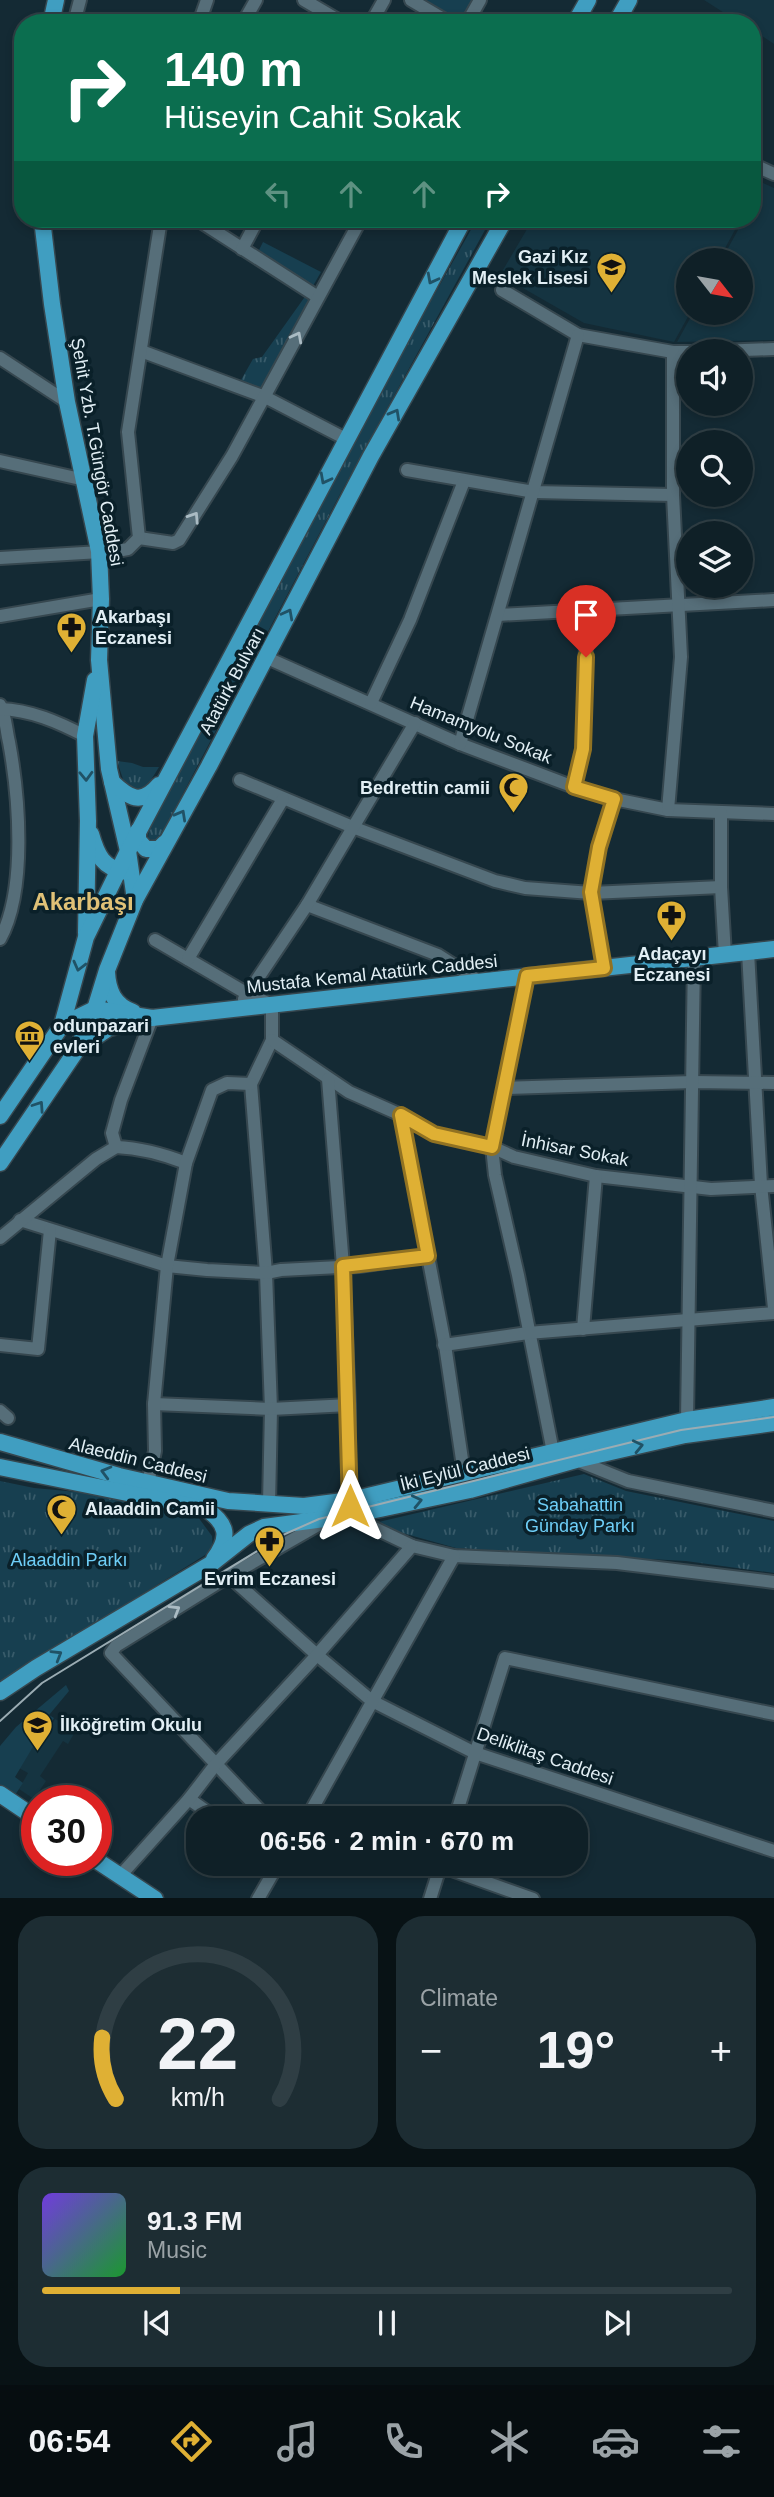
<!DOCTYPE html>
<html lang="en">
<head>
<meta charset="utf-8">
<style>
  :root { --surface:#0f2027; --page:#1d2d33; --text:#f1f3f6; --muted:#9ba3a7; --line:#2f3e44; --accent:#dfb034 }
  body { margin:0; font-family:Arial,sans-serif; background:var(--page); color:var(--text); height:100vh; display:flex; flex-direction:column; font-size:26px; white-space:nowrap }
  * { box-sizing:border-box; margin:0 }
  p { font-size:23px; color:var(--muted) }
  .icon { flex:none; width:38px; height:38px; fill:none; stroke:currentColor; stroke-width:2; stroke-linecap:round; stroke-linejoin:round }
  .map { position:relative; height:1898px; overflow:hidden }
  .drawer { display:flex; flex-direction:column; gap:18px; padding:18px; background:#081215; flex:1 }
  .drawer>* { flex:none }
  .guide { position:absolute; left:14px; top:14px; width:747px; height:214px; border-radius:28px; box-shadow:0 4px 10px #0003,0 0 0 2px var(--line); background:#0b6e4f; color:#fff; overflow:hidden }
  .needle { width:46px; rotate:121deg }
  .controls { position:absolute; left:676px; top:248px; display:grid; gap:14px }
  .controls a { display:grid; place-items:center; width:77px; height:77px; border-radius:50%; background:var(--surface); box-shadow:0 4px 10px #0003,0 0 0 2px var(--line); font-size:35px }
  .speed { position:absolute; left:21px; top:1785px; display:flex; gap:14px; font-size:35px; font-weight:700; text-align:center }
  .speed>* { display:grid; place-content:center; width:91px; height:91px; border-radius:50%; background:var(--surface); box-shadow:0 4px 10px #0003,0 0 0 2px var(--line); line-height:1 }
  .speed .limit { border:10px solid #d22; background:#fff; color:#111 }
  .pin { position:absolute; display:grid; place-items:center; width:60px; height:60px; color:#fff; margin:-72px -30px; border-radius:50% 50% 50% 0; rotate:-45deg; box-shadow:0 0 7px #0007 }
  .pin .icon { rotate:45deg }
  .me { position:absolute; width:77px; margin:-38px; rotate:0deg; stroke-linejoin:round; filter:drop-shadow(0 0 5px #0008) }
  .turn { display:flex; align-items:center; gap:24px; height:147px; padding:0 35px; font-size:32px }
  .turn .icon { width:91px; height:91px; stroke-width:2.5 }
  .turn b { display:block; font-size:49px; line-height:60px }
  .lanes { display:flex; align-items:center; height:66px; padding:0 35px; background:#0003; justify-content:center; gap:35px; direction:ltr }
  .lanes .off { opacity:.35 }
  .big { font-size:52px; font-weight:600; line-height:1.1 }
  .drawer .card { flex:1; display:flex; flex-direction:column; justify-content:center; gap:10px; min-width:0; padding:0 24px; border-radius:28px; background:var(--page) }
  .drawer .dial { align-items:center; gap:0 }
  .dial svg { height:182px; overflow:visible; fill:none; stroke:var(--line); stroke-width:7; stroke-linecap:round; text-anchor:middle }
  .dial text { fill:var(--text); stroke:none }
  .song { display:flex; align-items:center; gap:21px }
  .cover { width:84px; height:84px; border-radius:10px; background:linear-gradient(135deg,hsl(260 70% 55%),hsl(130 70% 35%)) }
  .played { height:7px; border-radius:4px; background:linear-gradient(90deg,var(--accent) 20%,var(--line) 20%) }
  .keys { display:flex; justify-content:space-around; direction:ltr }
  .heat { display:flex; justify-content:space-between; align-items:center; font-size:38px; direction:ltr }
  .drawer .tiles { flex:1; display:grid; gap:18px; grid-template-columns:1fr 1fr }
  .card:last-child { grid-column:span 2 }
  .trip { position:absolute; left:186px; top:1806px; width:402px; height:70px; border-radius:28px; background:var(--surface); box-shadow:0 4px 10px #0003,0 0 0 2px var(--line); font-weight:600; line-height:70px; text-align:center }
  .dock { display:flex; height:112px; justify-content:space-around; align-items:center; background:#060d10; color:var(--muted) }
  .dock .icon { width:49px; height:49px }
  .dock .selected { color:var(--accent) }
  .dock b { font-size:32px; color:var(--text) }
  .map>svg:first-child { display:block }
</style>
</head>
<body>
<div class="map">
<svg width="774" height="1899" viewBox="0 0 774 1899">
  <defs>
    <pattern id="grass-tufts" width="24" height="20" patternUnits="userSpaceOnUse" patternTransform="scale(1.75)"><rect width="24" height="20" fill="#173f50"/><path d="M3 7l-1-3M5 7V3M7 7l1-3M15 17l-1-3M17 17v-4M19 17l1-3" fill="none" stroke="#385b6a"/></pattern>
  </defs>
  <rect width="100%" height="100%" fill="#142a34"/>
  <g fill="#153441">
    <polygon points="704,0 774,0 774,44 753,30 752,23 740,23"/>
    <polygon points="763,183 774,188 774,340 677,342 693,313 740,313 740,261 721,261 744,219 752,219 753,203"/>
    <polygon points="533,219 741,219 718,261 688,261 688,313 690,313 674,342 584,323 500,275"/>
    <polygon points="55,1719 76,1730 68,1744 63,1741 40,1776 46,1781 34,1799 19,1789 28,1773 19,1768 46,1725 51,1727"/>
  </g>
  <g fill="url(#grass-tufts)">
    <polygon points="477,219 491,219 339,496 158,841 148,839 149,829 165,798 397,361"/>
    <polygon points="309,291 318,297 265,397 237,387 253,359 262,357"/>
    <polygon points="117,761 132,763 143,767 159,767 146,788 141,791 125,785"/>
    <polygon points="584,1474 626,1491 774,1521 774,1573 686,1561 456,1548 370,1524"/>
    <polygon points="0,1481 34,1488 120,1496 195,1513 212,1536 213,1550 0,1683"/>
  </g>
  <g fill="#173f50">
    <polygon points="426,0 473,0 461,21"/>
    <polygon points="263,242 321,272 313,286 259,250"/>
    <polygon points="66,1685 69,1691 49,1715 54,1718 49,1726 46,1725 15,1777 23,1783 15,1795 0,1787 0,1746 16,1727"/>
  </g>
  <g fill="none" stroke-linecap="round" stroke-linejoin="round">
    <defs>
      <g id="minor">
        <polyline points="304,0 343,23"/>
        <polyline points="411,0 450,23"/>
        <polyline points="74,23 80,0"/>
        <polyline points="199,23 207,0"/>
        <polyline points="243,23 256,0"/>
        <polyline points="371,23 384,0"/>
        <polyline points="467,23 480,0"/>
        <polyline points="752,164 774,174"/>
        <polyline points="188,219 201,222 318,297"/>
        <polyline points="242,249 258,219"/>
        <polyline points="502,290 578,335 673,352 688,352"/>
        <polyline points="141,351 265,397 346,439"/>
        <polyline points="691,352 774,349"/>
        <polyline points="0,358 67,402"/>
        <polyline points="0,461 85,480"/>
        <polyline points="407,470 534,492 673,495"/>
        <polyline points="139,538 173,543 179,540 232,456 361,219"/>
        <polyline points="0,558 117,551 128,549 139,538 128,432 161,219"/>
        <polyline points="498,615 774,600"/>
        <polyline points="0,616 101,599"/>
        <polyline points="265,657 460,744 574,787 614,799 668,810 774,814"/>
        <polyline points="371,703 410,620 464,481"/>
        <path d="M 0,705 C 6,716 6,730 9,742 C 19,796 27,890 0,939"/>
        <path d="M 0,709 C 31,710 58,722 85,736"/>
        <polyline points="460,744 578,335"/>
        <polyline points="240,780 355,828 495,881 525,888 591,893 721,887"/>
        <polyline points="574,787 583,749 587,611"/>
        <polyline points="668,810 681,657 673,495 673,352"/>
        <polyline points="721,813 721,887 725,955"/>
        <polyline points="307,905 438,955 480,982"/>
        <polyline points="155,940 246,993 272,1005 272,1040 251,1084 266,1273 271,1409 269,1504"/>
        <polyline points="748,952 761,1185 774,1308"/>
        <polyline points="188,959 283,799"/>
        <polyline points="604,968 591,893 599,847 614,799"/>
        <polyline points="527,976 492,1147 495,1175 518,1275 553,1452"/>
        <polyline points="244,999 307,905 415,723"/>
        <polyline points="272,1040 349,1092 401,1115 434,1134 492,1147 514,1157 596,1176 711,1189 774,1186"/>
        <polyline points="328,1079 343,1266 349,1405 349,1516 412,1546 454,1556 617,1563 774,1582"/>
        <polyline points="504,1088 693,1082 774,1083"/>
        <polyline points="401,1115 445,1345 464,1473"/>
        <path d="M 116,1147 C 141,1148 163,1154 186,1163"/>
        <polyline points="20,1220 167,1266 207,1270 266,1273 281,1270 359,1266 428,1256"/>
        <polyline points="0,1238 96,1159 116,1147 112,1133 121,1100 152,1018"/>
        <polyline points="583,1329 596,1176"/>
        <polyline points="0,1345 38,1349 50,1230"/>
        <polyline points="444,1345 528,1333 774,1313"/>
        <polyline points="154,1404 271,1409 349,1405"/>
        <polyline points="0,1411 8,1418"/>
        <polyline points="687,1420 694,958"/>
        <polyline points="576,1460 628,1481 774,1511"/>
        <polyline points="148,1483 155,1451 154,1404 167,1266 186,1163 212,1090 227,1083 251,1084"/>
        <polyline points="229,1576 317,1655 372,1701 475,1753 774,1851"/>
        <polyline points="189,1799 216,1818"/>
        <polyline points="267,1818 111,1653 116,1646 229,1576 325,1521"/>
        <polyline points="307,1818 454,1556"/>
        <polyline points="455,1818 505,1658 774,1714"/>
        <polyline points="435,1864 533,1899"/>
        <polyline points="120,1876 189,1799 216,1764 317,1655 412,1546"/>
        <polyline points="258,1899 278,1864"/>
        <polyline points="430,1899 441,1864"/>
      </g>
      <g id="major">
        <polyline points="51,23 56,0"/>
        <polyline points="575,23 588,0"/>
        <polyline points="616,23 629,0"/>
        <polyline points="42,219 52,304 67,402 99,551 101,599 99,660 109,769 128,851 135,900"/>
        <path d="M 112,782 C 129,798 141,806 159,785"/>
        <polyline points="138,831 138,840 146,849 159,849 165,843"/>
        <path d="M 91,834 C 97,855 103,869 127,872"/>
        <polyline points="86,933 88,821 85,736 95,680"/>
        <path d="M 107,972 C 108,991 114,1005 133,1012"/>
        <polyline points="62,1025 95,1009 152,1018 774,949"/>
        <polyline points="78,1049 109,1028 146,1020"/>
        <polyline points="0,1116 62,1025 86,937 128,851 464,219"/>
        <polyline points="0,1163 76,1051 95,1009 107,970 135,900 209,766 371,456 505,219"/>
        <polyline points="0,1442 119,1476 228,1501 304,1506 351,1500 687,1420 774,1407"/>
        <path d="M 0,1467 L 206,1509 C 228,1524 230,1537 214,1559"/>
        <polyline points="0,1692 36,1668 211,1564 249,1534 264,1527 347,1516 470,1490 576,1460 685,1435 774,1423"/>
        <polyline points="0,1794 37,1819"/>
        <polyline points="96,1860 155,1899"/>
      </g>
    </defs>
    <use href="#minor" stroke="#36474f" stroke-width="16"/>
    <use href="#major" stroke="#36474f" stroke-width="19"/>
    <use href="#minor" stroke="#566e79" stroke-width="12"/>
    <use href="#major" stroke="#409ec1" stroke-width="16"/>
    <polyline stroke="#9bacb3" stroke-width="2" points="0,1721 42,1683 285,1534 319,1519 681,1430 774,1417"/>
  </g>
  <defs><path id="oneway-chevron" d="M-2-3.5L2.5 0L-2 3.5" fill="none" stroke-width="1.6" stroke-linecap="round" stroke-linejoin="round" transform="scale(1.75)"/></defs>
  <g stroke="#205266">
    <use href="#oneway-chevron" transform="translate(432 279) rotate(118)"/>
    <use href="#oneway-chevron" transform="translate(395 414) rotate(-61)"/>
    <use href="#oneway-chevron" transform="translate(325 479) rotate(118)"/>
    <use href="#oneway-chevron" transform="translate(288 614) rotate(-62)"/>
    <use href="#oneway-chevron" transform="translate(86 776) rotate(88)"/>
    <use href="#oneway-chevron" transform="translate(181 815) rotate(-61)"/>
    <use href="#oneway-chevron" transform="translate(79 966) rotate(104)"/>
    <use href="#oneway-chevron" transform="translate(39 1106) rotate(-56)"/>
    <use href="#oneway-chevron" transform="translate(638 1446) rotate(-13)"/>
    <use href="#oneway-chevron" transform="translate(106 1472) rotate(-165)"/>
    <use href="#oneway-chevron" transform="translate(417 1501) rotate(-13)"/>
    <use href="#oneway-chevron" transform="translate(57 1655) rotate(-31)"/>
  </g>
  <g stroke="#aabbc3">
    <use href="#oneway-chevron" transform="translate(297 337) rotate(-62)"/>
    <use href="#oneway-chevron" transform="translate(194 517) rotate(-57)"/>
    <use href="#oneway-chevron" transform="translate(175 1610) rotate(-31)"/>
  </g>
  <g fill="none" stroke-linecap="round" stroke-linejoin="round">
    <defs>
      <polyline id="route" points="350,1506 343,1266 428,1256 401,1115 434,1134 492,1147 527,976 604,968 591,892 599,847 614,799 574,787 583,749 586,657"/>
    </defs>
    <use href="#route" stroke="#917222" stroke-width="18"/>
    <use href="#route" stroke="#dfb034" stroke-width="12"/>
  </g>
  <defs>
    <symbol id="school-pin" viewBox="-11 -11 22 30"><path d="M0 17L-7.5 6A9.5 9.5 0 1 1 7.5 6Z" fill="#dfb034" stroke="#0a2029"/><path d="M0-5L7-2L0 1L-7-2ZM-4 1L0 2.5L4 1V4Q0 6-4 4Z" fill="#111"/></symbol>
    <symbol id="pharmacy-pin" viewBox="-11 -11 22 30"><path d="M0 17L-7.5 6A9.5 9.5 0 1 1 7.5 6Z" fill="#dfb034" stroke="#0a2029"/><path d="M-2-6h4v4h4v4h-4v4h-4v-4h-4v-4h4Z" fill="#111"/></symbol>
    <symbol id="mosque-pin" viewBox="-11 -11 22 30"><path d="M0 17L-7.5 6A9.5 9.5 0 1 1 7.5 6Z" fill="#dfb034" stroke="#0a2029"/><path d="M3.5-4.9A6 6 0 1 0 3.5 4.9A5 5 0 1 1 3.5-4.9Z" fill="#111"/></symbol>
    <symbol id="museum-pin" viewBox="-11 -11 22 30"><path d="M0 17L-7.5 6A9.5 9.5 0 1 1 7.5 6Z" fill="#dfb034" stroke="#0a2029"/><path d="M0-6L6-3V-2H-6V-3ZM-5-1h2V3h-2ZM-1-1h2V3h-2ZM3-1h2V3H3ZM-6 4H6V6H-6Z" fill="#111"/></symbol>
  </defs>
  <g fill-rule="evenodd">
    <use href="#school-pin" x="594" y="250" width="35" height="47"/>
    <use href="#pharmacy-pin" x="54" y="610" width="35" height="47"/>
    <use href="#mosque-pin" x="496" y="770" width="35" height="47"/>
    <use href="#pharmacy-pin" x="654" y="898" width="35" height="47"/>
    <use href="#museum-pin" x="12" y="1018" width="35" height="47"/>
    <use href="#mosque-pin" x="44" y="1492" width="35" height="47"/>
    <use href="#pharmacy-pin" x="252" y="1524" width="35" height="47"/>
    <use href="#school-pin" x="20" y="1708" width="35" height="47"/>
  </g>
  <g text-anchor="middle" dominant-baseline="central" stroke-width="7" stroke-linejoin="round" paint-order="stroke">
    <g font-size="18" font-weight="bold" fill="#e2eff5" stroke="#0a2029" text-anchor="start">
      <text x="588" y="257" text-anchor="end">Gazi Kız<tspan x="588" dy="21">Meslek Lisesi</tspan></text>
      <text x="95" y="617">Akarbaşı<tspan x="95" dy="21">Eczanesi</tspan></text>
      <text x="490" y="788" text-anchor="end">Bedrettin camii</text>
      <text x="672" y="954" text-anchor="middle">Adaçayı<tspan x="672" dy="21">Eczanesi</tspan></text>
      <text x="53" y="1026">odunpazari<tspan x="53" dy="21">evleri</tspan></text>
      <text x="85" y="1509">Alaaddin Camii</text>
      <text x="270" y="1579" text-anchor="middle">Evrim Eczanesi</text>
      <text x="60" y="1725">İlköğretim Okulu</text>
    </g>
    <g font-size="18" fill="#e2eff5" stroke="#0a2029">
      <text transform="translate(97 452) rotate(80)">Şehit Yzb. T.Güngör Caddesi</text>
      <text transform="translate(232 681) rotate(-62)">Atatürk Bulvarı</text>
      <text transform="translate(481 730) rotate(22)">Hamamyolu Sokak</text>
      <text transform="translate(372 974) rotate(-6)">Mustafa Kemal Atatürk Caddesi</text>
      <text transform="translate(575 1150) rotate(11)">İnhisar Sokak</text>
      <text transform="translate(138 1460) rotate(14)">Alaeddin Caddesi</text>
      <text transform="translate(465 1469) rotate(-14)">İki Eylül Caddesi</text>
      <text transform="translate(545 1756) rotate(19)">Deliklitaş Caddesi</text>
    </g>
    <g font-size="18" fill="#6ecef7" stroke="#0a2029">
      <text x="580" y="1505">Sabahattin<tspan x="580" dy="21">Günday Parkı</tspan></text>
      <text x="69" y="1560">Alaaddin Parkı</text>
    </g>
    <g font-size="24" font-weight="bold" fill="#e0c177" stroke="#0a2029">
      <text x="83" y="901">Akarbaşı</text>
    </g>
  </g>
</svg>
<div class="controls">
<a><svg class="needle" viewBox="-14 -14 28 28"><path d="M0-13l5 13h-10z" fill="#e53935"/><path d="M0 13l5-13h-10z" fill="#9ba3a7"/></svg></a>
<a><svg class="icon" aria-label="sound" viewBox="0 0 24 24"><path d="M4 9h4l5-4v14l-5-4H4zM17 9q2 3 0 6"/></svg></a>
<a><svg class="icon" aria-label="search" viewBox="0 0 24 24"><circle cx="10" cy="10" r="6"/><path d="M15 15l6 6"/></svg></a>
<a><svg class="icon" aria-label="layers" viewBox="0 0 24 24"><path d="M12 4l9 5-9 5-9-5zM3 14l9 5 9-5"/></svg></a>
</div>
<div class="speed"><div class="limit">30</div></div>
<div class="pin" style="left:586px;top:657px;background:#d93025"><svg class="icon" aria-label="arrive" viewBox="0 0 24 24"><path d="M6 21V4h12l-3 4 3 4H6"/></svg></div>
<svg class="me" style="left:350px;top:1506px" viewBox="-20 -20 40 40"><path d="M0-17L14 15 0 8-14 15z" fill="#dfb034" stroke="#fff" stroke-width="4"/></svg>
<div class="trip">06:56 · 2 min · 670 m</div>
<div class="guide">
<div class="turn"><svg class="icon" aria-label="right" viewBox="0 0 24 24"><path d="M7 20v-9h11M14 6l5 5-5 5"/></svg><div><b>140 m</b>Hüseyin Cahit Sokak</div></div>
<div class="lanes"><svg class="icon off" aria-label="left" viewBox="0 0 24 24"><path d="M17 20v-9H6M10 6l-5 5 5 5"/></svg><svg class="icon off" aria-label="ahead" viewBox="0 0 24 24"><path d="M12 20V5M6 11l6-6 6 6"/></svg><svg class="icon off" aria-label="ahead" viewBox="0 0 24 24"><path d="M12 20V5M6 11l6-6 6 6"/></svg><svg class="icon" aria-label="right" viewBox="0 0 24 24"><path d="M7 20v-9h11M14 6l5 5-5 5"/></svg></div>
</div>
</div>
<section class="drawer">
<div class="tiles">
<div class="card dial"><svg viewBox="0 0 100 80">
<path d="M14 69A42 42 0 1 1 86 69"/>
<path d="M14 69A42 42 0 0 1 8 42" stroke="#dfb034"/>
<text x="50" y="56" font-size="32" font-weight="700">22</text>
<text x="50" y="72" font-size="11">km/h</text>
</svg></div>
<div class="card"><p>Climate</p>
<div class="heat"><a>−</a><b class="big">19°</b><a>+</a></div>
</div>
<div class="card">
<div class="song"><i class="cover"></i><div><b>91.3 FM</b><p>Music</p></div></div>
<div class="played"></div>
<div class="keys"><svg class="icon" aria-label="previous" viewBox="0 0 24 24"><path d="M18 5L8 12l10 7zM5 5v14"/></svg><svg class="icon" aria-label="pause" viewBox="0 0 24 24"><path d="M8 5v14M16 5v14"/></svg><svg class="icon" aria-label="next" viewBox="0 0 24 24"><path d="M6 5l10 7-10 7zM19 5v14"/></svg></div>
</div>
</div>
</section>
<nav class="dock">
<b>06:54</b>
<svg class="icon selected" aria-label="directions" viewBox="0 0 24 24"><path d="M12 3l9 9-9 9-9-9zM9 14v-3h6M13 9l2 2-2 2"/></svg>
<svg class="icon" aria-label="music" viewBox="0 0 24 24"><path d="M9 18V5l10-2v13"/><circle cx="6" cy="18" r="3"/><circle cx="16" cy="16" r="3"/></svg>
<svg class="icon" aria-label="phone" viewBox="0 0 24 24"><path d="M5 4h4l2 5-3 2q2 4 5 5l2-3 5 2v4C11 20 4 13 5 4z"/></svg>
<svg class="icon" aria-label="climate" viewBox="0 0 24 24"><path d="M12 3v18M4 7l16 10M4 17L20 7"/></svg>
<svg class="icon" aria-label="car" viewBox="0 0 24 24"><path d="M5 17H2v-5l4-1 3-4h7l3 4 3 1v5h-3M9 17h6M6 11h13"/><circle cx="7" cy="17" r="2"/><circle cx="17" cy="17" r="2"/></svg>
<svg class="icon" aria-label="filters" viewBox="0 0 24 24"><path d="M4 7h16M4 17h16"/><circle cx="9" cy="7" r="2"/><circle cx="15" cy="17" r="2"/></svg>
</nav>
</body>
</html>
